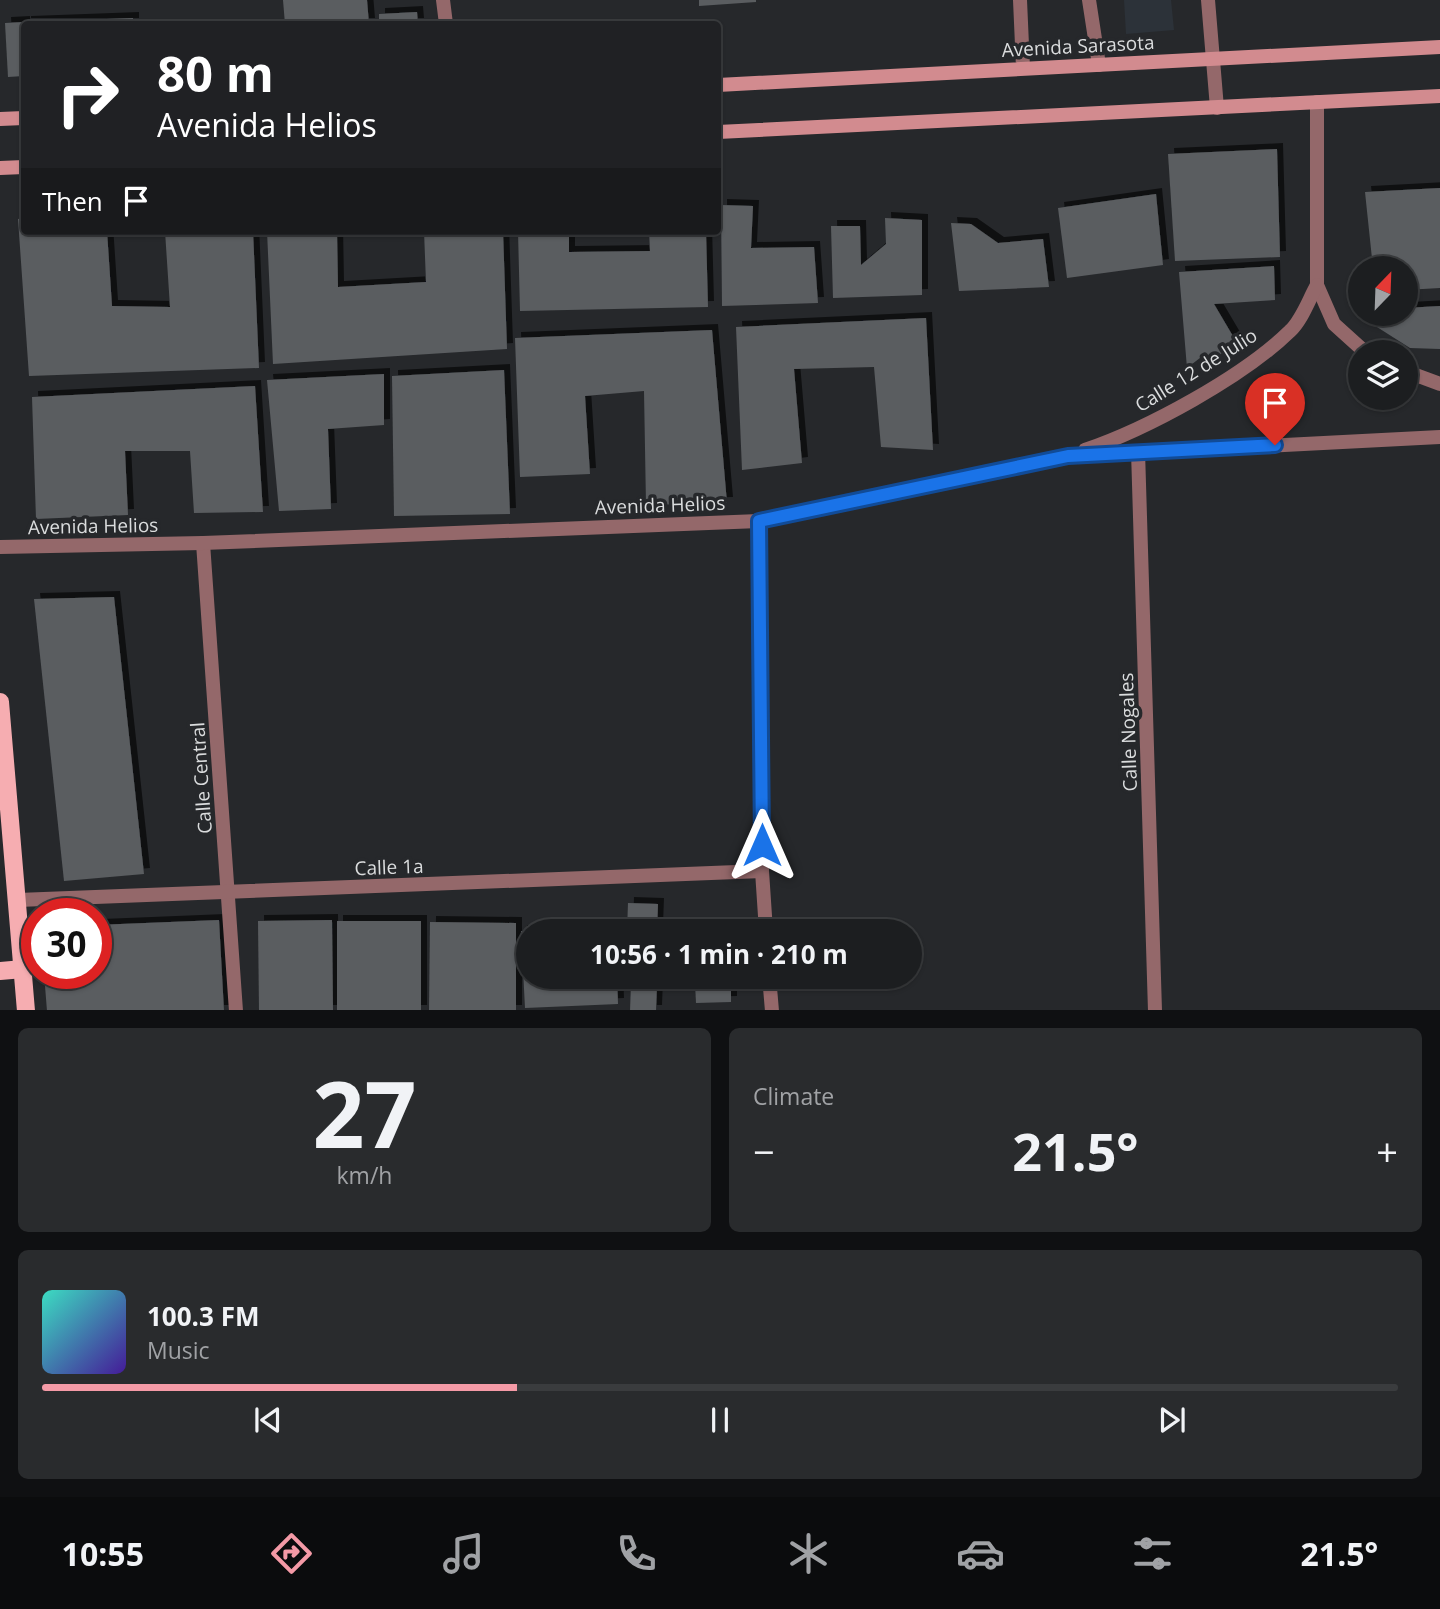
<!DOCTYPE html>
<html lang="en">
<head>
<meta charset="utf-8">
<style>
  :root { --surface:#1c1e20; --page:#292b2d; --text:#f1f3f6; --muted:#a0a2a5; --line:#3a3c3e; --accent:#f49aa6 }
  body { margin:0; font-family:"Open Sans",sans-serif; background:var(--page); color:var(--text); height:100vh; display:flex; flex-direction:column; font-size:26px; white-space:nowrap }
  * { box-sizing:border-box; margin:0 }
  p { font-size:23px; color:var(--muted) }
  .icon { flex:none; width:38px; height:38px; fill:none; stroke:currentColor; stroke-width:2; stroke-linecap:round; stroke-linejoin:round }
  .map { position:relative; height:1010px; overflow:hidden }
  .details { display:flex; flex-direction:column; gap:18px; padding:18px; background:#0f1012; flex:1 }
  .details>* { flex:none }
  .guide { position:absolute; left:21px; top:21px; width:700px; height:214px; border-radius:7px; box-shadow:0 2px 5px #0004,0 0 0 2px var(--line); background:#202124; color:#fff; overflow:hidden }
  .needle { width:46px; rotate:23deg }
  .tools { position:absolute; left:1348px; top:256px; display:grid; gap:14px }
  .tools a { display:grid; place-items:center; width:70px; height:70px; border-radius:50%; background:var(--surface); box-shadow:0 2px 5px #0004,0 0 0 2px var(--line); font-size:35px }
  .speed { position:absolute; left:21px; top:898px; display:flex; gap:14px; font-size:35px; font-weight:700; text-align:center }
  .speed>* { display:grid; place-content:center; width:91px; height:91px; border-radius:50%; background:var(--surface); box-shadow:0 2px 5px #0004,0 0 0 2px var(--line); line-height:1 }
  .speed .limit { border:10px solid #d22; background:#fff; color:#111 }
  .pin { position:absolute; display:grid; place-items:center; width:60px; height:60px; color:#fff; margin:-72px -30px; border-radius:50% 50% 50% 0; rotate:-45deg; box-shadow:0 0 7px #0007 }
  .pin .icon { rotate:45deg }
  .me { position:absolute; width:77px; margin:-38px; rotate:0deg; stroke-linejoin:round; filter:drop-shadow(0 0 5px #0008) }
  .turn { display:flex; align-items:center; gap:24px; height:147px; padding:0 21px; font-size:32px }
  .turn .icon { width:91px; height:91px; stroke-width:2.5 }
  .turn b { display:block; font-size:49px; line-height:60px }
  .then { display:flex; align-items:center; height:66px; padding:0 21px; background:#0003; gap:14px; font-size:26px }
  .big { font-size:52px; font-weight:700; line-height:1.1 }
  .details .card { flex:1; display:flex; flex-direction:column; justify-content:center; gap:10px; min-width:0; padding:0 24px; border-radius:10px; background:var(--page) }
  .details .dial { align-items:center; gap:0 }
  .dial b { font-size:91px; line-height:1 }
  .song { display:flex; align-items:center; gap:21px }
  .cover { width:84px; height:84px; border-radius:10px; background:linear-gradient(135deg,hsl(170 70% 55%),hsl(260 70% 35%)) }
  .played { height:7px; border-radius:4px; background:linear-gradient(90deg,var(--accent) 35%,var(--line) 35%) }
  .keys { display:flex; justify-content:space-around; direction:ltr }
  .heat { display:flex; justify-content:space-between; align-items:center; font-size:38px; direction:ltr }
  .details .tiles { flex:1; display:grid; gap:18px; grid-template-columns:1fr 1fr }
  .card:last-child { grid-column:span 2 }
  .trip { position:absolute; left:516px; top:919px; width:406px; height:70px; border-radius:35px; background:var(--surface); box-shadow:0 2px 5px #0004,0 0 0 2px var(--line); font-weight:700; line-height:70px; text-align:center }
  .menu { display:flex; height:112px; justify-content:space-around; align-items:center; background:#0b0c0d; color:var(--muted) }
  .menu .icon { width:49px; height:49px }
  .menu .current { color:var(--accent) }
  .menu b { font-size:32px; color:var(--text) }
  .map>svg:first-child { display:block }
</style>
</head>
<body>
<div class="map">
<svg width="1440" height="1011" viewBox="0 0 1440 1011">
  <defs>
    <filter id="shadow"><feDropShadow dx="6" dy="-6" stdDeviation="0" flood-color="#0009"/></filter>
  </defs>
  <rect width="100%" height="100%" fill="#26282b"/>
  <polygon fill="#2c3239" points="1124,0 1171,0 1174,30 1126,34"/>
  <g fill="#5a5d60" filter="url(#shadow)">
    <polygon points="283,0 367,0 369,24 285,24"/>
    <polygon points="699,0 756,0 756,2 699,6"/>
    <polygon points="417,12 418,24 379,24 379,14"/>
    <polygon points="133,18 133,24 25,24 25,22"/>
    <polygon points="24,22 24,76 8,77 5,23"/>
    <polygon points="1277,149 1280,257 1175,261 1168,154"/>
    <polygon points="1440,188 1440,288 1405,290 1405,268 1373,268 1365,192"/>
    <polygon points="1156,194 1163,265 1067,278 1058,208"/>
    <polygon points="721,205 753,206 751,248 814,247 818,303 722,306"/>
    <polygon points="24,218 24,231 107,231 112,306 170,307 165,231 253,231 259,368 29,376 18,219"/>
    <polygon points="885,218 922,220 922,295 833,298 831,226 860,226 861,265 886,244"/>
    <polygon points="951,223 971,224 998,243 1043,239 1049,287 959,291"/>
    <polygon points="267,231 337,231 338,287 426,282 424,231 503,231 507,349 273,364"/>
    <polygon points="518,231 569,231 569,252 650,251 649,231 706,231 708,307 520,311"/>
    <polygon points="1274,266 1275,300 1214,304 1237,343 1208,363 1205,354 1187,368 1179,272"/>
    <polygon points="1440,306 1440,349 1410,348 1377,327 1375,313 1405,313 1405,308"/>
    <polygon points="926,318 933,450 881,447 874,367 794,369 802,463 742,470 736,327"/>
    <polygon points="712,330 727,503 646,505 644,391 585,396 590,474 520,477 515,338"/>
    <polygon points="504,370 510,514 394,516 392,376"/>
    <polygon points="384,374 384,425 328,429 331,509 279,511 267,380"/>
    <polygon points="255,386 263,512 194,513 190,451 125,451 128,515 36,519 32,397"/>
    <polygon points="114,597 144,874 64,881 34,599"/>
    <polygon points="628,903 658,904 657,931 627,931"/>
    <polygon points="219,920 224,1011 47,1011 44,973 96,973 96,925"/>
    <polygon points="332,920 333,1011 259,1011 258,921"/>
    <rect x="337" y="921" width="84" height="90"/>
    <polygon points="430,922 516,923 516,1011 429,1011"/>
    <polygon points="615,927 615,931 578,931 578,929"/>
    <polygon points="521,931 528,931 528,976 617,976 618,1004 525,1008"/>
    <polygon points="731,981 731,1002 696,1003 695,983"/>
    <polygon points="631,983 657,985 656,1011 630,1011"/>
  </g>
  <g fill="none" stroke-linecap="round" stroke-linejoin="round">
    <g stroke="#94686a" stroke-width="14">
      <polyline points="1020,0 1023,68"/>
      <polyline points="1089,0 1099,65"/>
    </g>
    <g stroke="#94686a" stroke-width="14">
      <polyline points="443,0 446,24"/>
      <polyline points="1208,0 1217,108"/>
      <polyline points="1138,451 1155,1011"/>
      <polyline points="759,521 762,871 766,931"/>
      <polyline points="203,543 236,1011"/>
      <polyline points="18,900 762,871"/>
      <polyline points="769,976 772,1011"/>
    </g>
    <g stroke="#94686a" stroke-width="14">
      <polyline points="1317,102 1317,285 1334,324 1365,352"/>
      <polyline points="1405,371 1440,384"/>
      <path d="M 1085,450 C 1147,429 1243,377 1290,331 C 1302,320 1309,299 1317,285"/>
      <polyline points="0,547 203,543 759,521 1068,456 1440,437"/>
    </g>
    <g stroke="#d28b8f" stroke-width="14">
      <polyline points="718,85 1440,47"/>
      <polyline points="0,119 24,118"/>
      <polyline points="718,132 1440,96"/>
      <polyline points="0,168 24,167"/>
    </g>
    <g stroke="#f6adb1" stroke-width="18">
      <polyline points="0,702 26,1011"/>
      <polyline points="0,971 23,969"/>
    </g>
  </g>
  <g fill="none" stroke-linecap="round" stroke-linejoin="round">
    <defs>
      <polyline id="route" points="762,845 759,521 1068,456 1275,445"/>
    </defs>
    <use href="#route" stroke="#114b97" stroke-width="18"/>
    <use href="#route" stroke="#1a73e8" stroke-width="12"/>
  </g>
  <g text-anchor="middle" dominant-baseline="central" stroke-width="7" stroke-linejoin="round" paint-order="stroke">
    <g font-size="19" fill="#dadcdd" stroke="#26282b">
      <text transform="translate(1078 46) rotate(-3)">Avenida Sarasota</text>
      <text transform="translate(1196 370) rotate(-32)">Calle 12 de Julio</text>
      <text transform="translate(660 505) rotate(-2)">Avenida Helios</text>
      <text transform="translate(93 526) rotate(-1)">Avenida Helios</text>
      <text transform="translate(1128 732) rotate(-92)">Calle Nogales</text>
      <text transform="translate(201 778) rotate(-94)">Calle Central</text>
      <text transform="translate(389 867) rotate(-2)">Calle 1a</text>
    </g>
  </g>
</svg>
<div class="tools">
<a><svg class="needle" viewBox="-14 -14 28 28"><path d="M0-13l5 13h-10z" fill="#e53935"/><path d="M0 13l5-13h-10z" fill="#a0a2a5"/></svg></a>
<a><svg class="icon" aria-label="layers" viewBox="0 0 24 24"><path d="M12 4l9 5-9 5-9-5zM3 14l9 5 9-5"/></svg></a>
</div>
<div class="speed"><div class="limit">30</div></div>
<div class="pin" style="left:1275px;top:445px;background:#d93025"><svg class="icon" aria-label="arrive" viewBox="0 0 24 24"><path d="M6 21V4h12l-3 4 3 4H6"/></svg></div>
<svg class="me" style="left:762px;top:845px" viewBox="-20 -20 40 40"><path d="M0-17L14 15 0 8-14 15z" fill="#1a73e8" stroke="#fff" stroke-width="4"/></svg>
<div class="trip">10:56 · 1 min · 210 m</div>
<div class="guide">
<div class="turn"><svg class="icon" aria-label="right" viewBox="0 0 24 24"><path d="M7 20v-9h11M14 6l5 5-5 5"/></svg><div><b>80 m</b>Avenida Helios</div></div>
<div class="then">Then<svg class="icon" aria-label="arrive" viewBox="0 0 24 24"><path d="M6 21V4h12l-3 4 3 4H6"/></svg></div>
</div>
</div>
<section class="details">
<div class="tiles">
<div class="card dial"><b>27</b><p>km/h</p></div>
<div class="card"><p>Climate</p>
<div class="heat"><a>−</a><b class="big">21.5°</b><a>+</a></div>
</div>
<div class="card">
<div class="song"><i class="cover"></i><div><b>100.3 FM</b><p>Music</p></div></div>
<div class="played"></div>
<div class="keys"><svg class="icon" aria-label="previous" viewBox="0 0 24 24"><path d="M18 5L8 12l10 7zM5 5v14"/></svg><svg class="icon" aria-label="pause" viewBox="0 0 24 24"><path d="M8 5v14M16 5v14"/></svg><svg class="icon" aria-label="next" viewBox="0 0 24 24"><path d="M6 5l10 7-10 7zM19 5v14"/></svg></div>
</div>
</div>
</section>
<nav class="menu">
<b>10:55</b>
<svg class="icon current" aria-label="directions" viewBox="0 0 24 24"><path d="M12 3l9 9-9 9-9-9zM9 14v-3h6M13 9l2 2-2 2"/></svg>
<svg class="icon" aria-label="music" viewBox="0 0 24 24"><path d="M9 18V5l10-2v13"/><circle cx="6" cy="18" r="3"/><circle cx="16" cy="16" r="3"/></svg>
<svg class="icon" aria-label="phone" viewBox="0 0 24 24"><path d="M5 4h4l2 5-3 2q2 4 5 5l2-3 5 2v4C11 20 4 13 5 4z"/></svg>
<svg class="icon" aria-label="climate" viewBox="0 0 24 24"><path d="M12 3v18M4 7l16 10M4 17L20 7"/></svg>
<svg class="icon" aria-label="car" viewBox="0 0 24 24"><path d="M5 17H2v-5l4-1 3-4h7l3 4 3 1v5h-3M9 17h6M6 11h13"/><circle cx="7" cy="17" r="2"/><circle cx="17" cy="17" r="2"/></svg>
<svg class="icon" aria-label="filters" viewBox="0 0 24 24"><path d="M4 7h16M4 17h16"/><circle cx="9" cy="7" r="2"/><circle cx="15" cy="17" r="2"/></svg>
<b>21.5°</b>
</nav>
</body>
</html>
